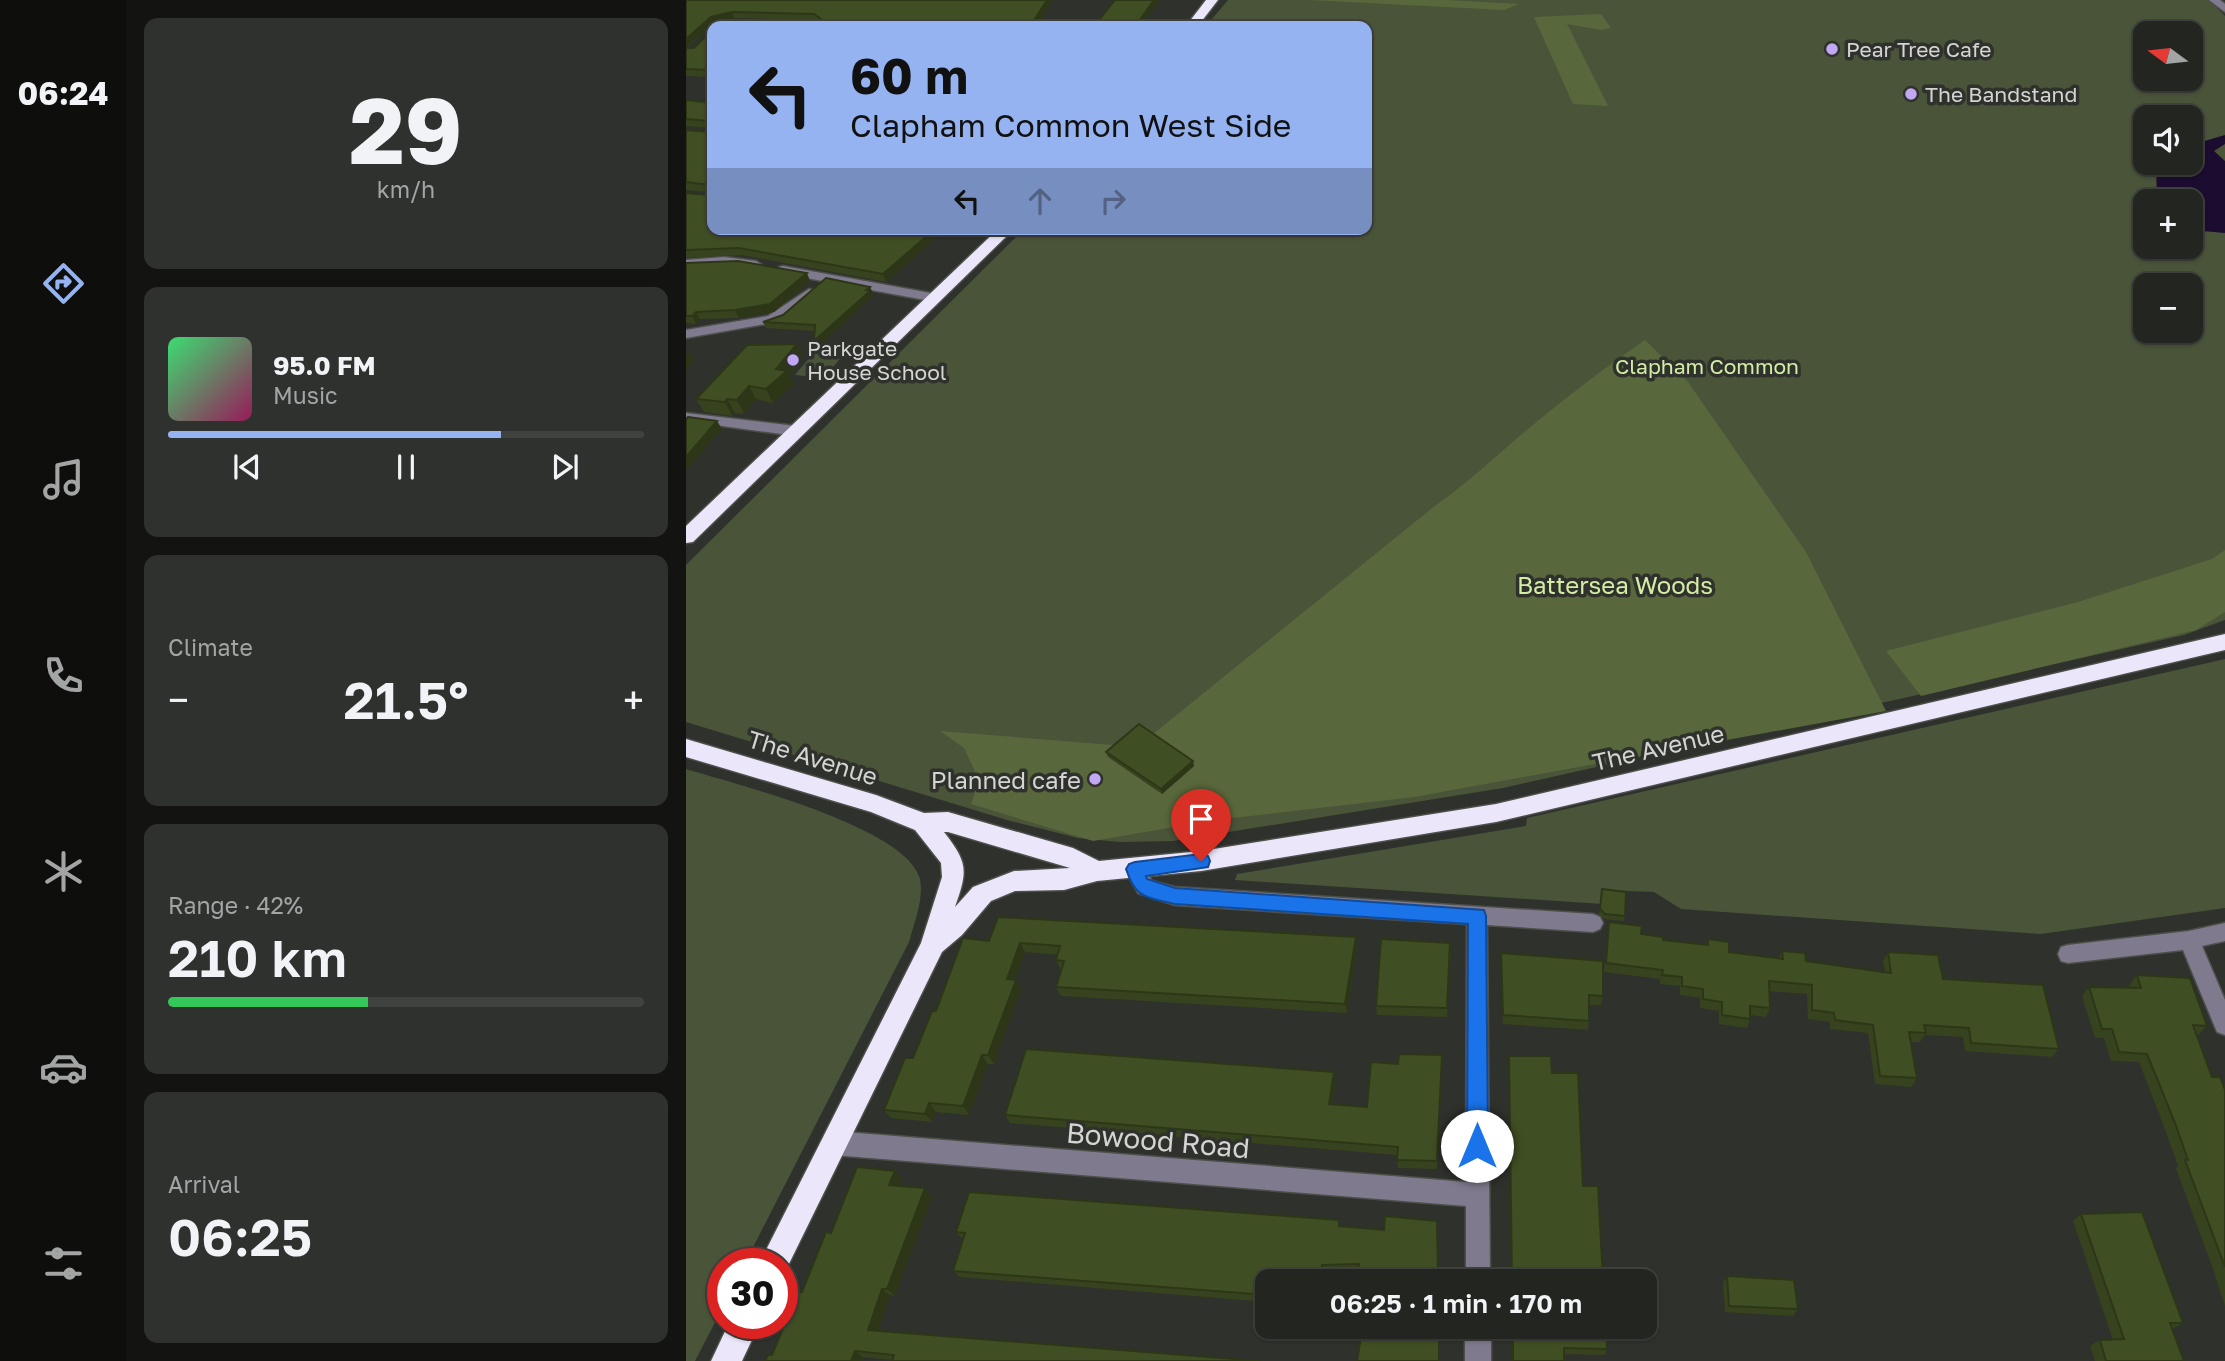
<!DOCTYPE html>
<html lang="en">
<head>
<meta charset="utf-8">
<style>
  :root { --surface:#232521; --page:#2f312e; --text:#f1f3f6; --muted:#a3a5a5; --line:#40423f; --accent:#95b2f1 }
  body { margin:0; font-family:"Golos Text",sans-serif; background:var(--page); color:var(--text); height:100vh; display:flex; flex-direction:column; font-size:26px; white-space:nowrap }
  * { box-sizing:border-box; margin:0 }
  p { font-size:23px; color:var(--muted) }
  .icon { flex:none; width:38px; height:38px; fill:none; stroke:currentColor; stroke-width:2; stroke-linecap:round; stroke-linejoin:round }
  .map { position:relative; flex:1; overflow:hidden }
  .sheet { display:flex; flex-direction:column; gap:18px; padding:18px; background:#131412; width:560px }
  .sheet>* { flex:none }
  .hud { position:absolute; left:21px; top:21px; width:665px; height:214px; border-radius:14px; box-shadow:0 2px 5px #0004,0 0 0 2px var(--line); background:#95b2f1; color:#111; overflow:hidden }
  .needle { width:46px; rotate:285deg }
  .buttons { position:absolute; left:1447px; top:21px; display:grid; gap:14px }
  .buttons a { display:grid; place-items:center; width:70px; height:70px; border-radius:14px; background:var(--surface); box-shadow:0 2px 5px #0004,0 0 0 2px var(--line); font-size:35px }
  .speed { position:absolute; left:21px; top:1248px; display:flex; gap:14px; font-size:35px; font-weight:700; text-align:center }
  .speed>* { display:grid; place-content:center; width:91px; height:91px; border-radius:50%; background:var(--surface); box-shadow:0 2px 5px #0004,0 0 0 2px var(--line); line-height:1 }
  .speed .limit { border:10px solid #d22; background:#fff; color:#111 }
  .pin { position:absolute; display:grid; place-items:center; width:60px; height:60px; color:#fff; margin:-72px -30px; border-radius:50% 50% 50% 0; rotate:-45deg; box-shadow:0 0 7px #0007 }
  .pin .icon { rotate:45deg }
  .me { position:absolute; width:77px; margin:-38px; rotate:0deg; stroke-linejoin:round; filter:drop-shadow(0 0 5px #0008) }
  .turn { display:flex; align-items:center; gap:24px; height:147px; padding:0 28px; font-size:32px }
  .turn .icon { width:91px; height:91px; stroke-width:2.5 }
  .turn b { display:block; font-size:49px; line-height:60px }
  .lanes { display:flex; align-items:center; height:66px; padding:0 28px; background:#0003; justify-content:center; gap:35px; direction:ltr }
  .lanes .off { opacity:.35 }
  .big { font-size:52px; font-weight:600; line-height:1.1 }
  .sheet .widget { flex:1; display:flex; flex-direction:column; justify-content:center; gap:10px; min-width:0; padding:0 24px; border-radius:14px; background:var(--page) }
  .sheet .dial { align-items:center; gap:0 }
  .dial b { font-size:91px; line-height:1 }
  .song { display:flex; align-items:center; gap:21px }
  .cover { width:84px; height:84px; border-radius:10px; background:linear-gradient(135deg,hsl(140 70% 55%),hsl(330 70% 35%)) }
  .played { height:7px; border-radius:4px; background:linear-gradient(90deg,var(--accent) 70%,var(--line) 70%) }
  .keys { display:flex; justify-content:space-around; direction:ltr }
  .heat { display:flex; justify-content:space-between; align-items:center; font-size:38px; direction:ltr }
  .charge { height:10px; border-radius:5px; background:linear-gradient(90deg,#34c759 42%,var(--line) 0) }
  .trip { position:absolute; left:569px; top:1269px; width:402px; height:70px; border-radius:14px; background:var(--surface); box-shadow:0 2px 5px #0004,0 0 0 2px var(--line); font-weight:600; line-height:70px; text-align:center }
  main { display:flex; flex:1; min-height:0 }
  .menu { display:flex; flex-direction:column; width:126px; justify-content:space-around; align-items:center; background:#0e0f0d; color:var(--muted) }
  .menu .icon { width:49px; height:49px }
  .menu .selected { color:var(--accent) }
  .menu b { font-size:32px; color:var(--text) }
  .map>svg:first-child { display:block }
</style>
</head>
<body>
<main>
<nav class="menu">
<b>06:24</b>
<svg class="icon selected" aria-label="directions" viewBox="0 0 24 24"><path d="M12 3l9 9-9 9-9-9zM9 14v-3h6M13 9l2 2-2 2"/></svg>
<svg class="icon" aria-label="music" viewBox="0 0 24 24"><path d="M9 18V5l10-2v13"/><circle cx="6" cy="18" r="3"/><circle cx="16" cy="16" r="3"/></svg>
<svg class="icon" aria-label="phone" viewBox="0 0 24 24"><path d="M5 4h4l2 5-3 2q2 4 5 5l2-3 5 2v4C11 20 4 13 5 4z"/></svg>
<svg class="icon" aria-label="climate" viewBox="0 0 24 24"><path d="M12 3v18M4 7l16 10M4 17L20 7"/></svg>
<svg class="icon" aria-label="car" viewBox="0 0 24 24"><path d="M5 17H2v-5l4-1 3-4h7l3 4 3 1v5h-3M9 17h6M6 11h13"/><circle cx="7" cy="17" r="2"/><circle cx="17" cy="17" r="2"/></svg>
<svg class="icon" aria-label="filters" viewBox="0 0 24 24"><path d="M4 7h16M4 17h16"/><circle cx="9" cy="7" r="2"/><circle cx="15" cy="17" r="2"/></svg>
</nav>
<section class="sheet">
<div class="widget dial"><b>29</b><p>km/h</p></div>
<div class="widget">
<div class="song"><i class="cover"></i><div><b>95.0 FM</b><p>Music</p></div></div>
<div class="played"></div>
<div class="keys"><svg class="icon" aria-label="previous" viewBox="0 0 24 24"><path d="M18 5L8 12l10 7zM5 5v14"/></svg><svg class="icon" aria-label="pause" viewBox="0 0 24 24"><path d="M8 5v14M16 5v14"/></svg><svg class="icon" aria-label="next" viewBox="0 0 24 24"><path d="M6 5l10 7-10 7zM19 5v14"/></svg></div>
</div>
<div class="widget"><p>Climate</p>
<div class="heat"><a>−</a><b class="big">21.5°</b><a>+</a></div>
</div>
<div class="widget"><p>Range · 42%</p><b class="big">210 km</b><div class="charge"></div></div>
<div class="widget"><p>Arrival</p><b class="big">06:25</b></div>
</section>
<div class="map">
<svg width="1539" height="1361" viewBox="0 0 1539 1361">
  <rect width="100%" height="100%" fill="#2f312c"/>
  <g fill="#4a5439" fill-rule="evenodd">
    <path d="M 542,0 L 1523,0 L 1539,16 L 1539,620 L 1498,635 L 817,788 L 487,841 L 434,842 L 392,838 L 321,820 L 0,722 L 0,565 L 338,229 L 681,229 L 681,26 L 520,26 ZM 1460,33 L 1505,33 L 1505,79 L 1460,79 ZM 1460,117 L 1505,117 L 1505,163 L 1460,163 ZM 1460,201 L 1505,201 L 1505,247 L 1460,247 ZM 1460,285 L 1505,285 L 1505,331 L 1460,331 Z"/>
    <polygon points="130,350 159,352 139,378 109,375"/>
    <polygon points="1539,659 1539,908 1355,934 995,909 968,892 917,890 917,904 549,880 551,874 840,826 841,818"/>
    <path d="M 0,769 C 49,784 221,827 234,879 C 238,899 228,923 223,942 L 59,1263 L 37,1264 L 37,1307 L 9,1361 L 0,1361 Z"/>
  </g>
  <g fill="#59683c">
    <polygon points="623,0 760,0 833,4 818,10"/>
    <polygon points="915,14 925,28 915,30 881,24 922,106 887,104 848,17"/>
    <path d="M 959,340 L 1002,382 L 1120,552 L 1200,711 L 728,797 L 529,820 L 407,841 L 285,804 L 293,780 L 278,748 L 254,731 L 451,747 L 750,505 C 777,486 797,468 821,447 C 865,409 911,373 959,340 Z"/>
    <polygon points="1539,550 1539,612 1510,630 1235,696 1200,651 1392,602 1526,559"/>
  </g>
  <polygon fill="#1b0c30" points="1539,135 1539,144 1528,151 1539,161 1539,233 1505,230 1505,201 1471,201 1470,164 1505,163 1505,145"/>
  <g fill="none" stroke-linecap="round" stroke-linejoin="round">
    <defs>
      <g id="minor">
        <polygon points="1523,0 1534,0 1539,4 1539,12"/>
        <polygon points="38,257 70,261 76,265 70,269 38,265 0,268 0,260"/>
        <polygon points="97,266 250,294 256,298 250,302 93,273 93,267"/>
        <polygon points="123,289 128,290 128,296 105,315 91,322 0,338 0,330 82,316"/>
        <polygon points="0,413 110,426 117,431 110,436 0,421"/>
        <polygon points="449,861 456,863 466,881 489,887 907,914 914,917 917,923 914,929 907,932 801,925 804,1281 780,1281 780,1206 147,1155 139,1151 135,1143 139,1135 147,1131 780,1182 781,924 489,905 452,893 439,869 442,863"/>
        <polygon points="1539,923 1539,941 1516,946 1539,1000 1539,1035 1531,1032 1497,950 1382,963 1375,961 1372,954 1375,947 1382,945 1503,931"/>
        <rect x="779" y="1326" width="26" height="35"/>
      </g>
      <g id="highway">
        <polygon points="520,0 532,0 512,26 500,26"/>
        <polygon points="312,229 328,229 7,542 0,543 0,526"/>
        <path d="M 1539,634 L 1539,650 L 810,822 L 515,871 L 411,881 L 378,890 L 329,891 L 305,901 L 276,935 L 256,952 L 98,1274 L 96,1275 L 96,1264 L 73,1264 L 235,943 L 256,877 L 255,863 L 229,830 L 185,812 L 0,757 L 0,739 L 190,795 L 238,813 L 262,812 L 387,848 L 413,861 L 515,851 L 810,804 ZM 258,832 L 262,832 L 384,868 L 328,871 L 287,887 L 269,907 C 282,870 282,863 258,832 Z"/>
        <polygon points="43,1323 74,1323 56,1361 25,1361"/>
      </g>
    </defs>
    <use href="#minor" stroke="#4d4f4a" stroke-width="3"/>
    <use href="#highway" stroke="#4d4f4a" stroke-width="3"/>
    <use href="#minor" fill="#807a8e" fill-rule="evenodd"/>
    <use href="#highway" fill="#ece6fa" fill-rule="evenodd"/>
  </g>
  <g fill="#37431e" fill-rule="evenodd">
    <path d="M 0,0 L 355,19 L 359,26 L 26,26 L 26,77 L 0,76 ZM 48,18 L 130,20 L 132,22 L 34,22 ZM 25,25 L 25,31 L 8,48 L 1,48 Z"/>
    <polygon points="0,100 260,229 200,282 56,255 0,258 0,193 22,195 25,192 0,190 0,130 24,132 24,128 0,126"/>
    <polygon points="0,263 124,281 88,312 53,318 14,319 10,324 0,323"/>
    <polygon points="187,293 185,294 186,297 131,348 128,331 80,328 77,322"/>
    <polygon points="111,344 117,358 103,375 108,385 87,403 70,399 58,414 49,413 46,416 18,412 10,399"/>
    <polygon points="420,752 508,766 476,794 422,757"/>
    <polygon points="916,889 939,916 938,921 918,919 913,914"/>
    <polygon points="923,922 955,934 977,940 1020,945 1022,939 1043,952 1093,958 1096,951 1120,961 1199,972 1197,961 1202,952 1257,979 1373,1049 1366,1057 1279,1051 1277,1037 1239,1035 1234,1042 1225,1042 1231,1078 1225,1087 1189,1084 1182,1033 1144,1029 1144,1022 1122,1019 1121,994 1083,991 1084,1008 1080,1017 1064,1015 1064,1019 1061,1028 1033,1024 1033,1011 1014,1008 1014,998 994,995 994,986 974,984 974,979 918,972"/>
    <polygon points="303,941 671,947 661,1013 375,996 370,987 375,970 370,960 372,955 339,952 329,980 335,989 308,1064 302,1064 283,1115 250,1112 246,1122 205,1118 198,1110 227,1058 250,1011"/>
    <polygon points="765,953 761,1017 691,1015 690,1006"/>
    <polygon points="815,953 917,996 915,1005 903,1005 903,1021 902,1030 817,1024"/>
    <polygon points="1451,975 1521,1026 1512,1035 1510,1035 1526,1077 1539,1090 1539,1306 1527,1269 1490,1168 1492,1166 1480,1132 1453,1062 1425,1061 1418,1038 1409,1038 1396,996 1403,987 1444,987 1443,985"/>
    <polygon points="823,1056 866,1073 897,1186 917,1281 825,1281"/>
    <polygon points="756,1064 751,1169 712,1168 711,1155 324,1123 319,1115 650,1081 646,1105 681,1107"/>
    <polygon points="216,1179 213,1186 246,1196 209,1296 204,1295 192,1331 573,1361 206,1360 177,1357 86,1355 145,1233"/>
    <polygon points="1395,1214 1497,1323 1486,1329 1498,1361 1409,1361 1404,1346 1414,1340 1427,1340 1387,1221"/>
    <polygon points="751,1221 672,1271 638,1272 637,1281 581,1281 581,1302 274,1277 267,1271 277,1239 270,1232 654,1226 698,1230"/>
    <polygon points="1041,1276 1112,1309 1107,1316 1039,1312 1037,1283"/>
    <polygon points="668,1326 753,1361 675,1337 669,1336"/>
    <polygon points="826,1326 920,1326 921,1349 919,1355 878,1354 878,1361 826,1361"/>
  </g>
  <g fill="#2d3718">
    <polygon points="361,0 367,0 351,26 349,19"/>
    <polygon points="468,0 474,0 455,26 443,26"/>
    <polygon points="46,12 48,18 27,23 1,47 1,55 0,52 0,39 25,17"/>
    <polygon points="357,19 359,26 353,26"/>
    <polygon points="249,229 260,229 200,282 197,274"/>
    <polygon points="121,273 124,281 88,312 53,318 49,310"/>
    <polygon points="184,287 187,293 185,294 186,297 131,348 128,341"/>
    <polygon points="10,312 14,319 10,324 6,316"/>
    <polygon points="111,344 117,358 103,375 108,385 87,403 80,389 90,369"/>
    <polygon points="3,351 8,359 0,370 0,356"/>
    <polygon points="63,386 70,399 58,414 51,400"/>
    <polygon points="41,399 49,413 46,416 39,402"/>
    <polygon points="31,421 36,429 0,470 0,457"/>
    <polygon points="507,761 508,766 476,794 475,789"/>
    <polygon points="670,937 671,947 661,1013 659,1004"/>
    <polygon points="334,943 339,952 326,988 321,979"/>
    <polygon points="330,980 335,989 308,1064 302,1055"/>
    <polygon points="296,1055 302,1064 283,1115 277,1106"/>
    <polygon points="648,1072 650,1081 644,1113 643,1104"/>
    <polygon points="243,1103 250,1112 246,1122 239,1114"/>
    <polygon points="209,1171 216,1179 211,1192 203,1185"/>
    <polygon points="239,1188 246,1196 209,1296 201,1289"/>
    <polygon points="636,1265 638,1272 637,1281 634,1281"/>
    <polygon points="196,1289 204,1295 190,1336 182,1330"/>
    <polygon points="169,1351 177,1357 176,1361 165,1361"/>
  </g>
  <g fill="#404e23" stroke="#2d3718" stroke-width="2">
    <polygon points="0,0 361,0 349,19 357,19 353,26 26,26 26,70 0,69 0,48 8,48 25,31 26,22 133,22 135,19 128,14 46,12 25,17 0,39"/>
    <polygon points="429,0 468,0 451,24 443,26 408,26"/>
    <polygon points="0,100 26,103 26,229 249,229 197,274 53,248 0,250 0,193 22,195 25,193 24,185 0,182 0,130 24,132 23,121 0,119"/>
    <polygon points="52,261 121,273 84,304 49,310 10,312 6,316 0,316 0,263"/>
    <polygon points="140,278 184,287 180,290 184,291 128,341 129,325 77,322 97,315"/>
    <polygon points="111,344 90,369 101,371 80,389 63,386 51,400 41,399 39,402 10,399 61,345"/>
    <polygon points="2,417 31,421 0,457 0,419"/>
    <polygon points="453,724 507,761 475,789 420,752"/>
    <polygon points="916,889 940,892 939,916 919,914 914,909"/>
    <polygon points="312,917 670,937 659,1004 370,987 378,961 370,960 374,946 334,943 321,979 330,980 302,1055 296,1055 277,1106 243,1103 239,1114 198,1110 219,1058 227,1058 246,1011 250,1011 277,938 303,941"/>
    <polygon points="923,922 956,926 955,934 977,937 977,940 1022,945 1022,939 1043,942 1043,952 1097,959 1096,951 1119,953 1120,961 1205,973 1202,952 1252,955 1257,979 1357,985 1373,1049 1285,1043 1283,1028 1238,1025 1240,1033 1223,1032 1231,1078 1194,1076 1187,1025 1149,1020 1148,1013 1126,1010 1126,985 1083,981 1084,1008 1064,1006 1064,1019 1036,1015 1036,1002 1017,999 1017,989 996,986 996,977 976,975 977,970 920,963"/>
    <polygon points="695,939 764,943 761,1008 690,1006"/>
    <polygon points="815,953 917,961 917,996 903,995 903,1021 817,1015"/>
    <polygon points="1451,975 1504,978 1521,1026 1507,1025 1526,1077 1534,1077 1539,1090 1539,1267 1499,1160 1502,1160 1489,1123 1461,1054 1433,1052 1426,1029 1416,1029 1403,987 1455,988"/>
    <polygon points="340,1049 648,1072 643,1104 681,1107 685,1062 712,1064 713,1054 756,1055 751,1161 711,1160 712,1147 319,1115"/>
    <polygon points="823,1056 865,1056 866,1073 892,1073 897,1186 912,1186 917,1281 826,1281"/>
    <polygon points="171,1167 209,1171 203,1185 239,1188 201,1289 196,1289 182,1330 573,1361 206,1361 208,1355 169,1351 165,1361 79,1361 82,1355 86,1355 112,1292 116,1292 140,1232 145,1233"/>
    <polygon points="283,1192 653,1220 653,1226 698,1230 699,1216 751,1221 752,1281 671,1281 673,1264 636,1265 634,1281 581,1281 581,1295 267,1271 279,1233 270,1232"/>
    <polygon points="1456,1212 1497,1323 1484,1323 1498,1361 1420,1361 1414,1340 1438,1339 1395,1214"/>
    <polygon points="1041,1276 1108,1280 1112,1309 1043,1306"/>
    <polygon points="668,1326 753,1326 753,1361 671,1361 676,1331 667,1330"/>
    <polygon points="827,1326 920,1326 921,1349 878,1348 878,1361 827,1361"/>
  </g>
  <path fill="#1a73e8" stroke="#114b97" stroke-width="2" d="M 515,854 L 522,856 L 524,861 L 522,867 L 460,876 L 461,879 L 489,888 L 798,910 L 800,916 L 802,1146 L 799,1153 L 791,1156 L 784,1153 L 781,1146 L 782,924 L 489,904 C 460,897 450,899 440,869 L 443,864 L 449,862 Z"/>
  <g fill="#c1a8f3" stroke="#2f312c" stroke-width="2.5">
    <circle cx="1146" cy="49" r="7"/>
    <circle cx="1225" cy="94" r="7"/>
    <circle cx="107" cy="360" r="7"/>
    <circle cx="409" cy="779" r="7"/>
  </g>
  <g text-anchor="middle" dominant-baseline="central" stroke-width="7" stroke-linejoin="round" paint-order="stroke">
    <g font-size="21" fill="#d4d5d2" stroke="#2f312c" text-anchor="start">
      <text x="1160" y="49">Pear Tree Cafe</text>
      <text x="1239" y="94">The Bandstand</text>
      <text x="121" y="348">Parkgate<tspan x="121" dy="24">House School</tspan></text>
    </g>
    <g font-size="21" fill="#d3eda5" stroke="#2f312c">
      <text x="1021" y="366">Clapham Common</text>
    </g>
    <g font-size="24" fill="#d3eda5" stroke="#2f312c">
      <text x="929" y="584">Battersea Woods</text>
    </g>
    <g font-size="24" fill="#d4d5d2" stroke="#2f312c">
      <text transform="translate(972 747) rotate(-13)">The Avenue</text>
      <text transform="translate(127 757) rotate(17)">The Avenue</text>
    </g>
    <g font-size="24" fill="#d4d5d2" stroke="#2f312c" text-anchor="end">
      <text x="395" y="779">Planned cafe</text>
    </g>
    <g font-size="28" fill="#d4d5d2" stroke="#2f312c">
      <text transform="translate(472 1140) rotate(5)">Bowood Road</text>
    </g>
  </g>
</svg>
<div class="buttons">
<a><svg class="needle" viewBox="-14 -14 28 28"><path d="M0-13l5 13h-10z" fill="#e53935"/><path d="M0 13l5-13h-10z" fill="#a3a5a5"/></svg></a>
<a><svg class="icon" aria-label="sound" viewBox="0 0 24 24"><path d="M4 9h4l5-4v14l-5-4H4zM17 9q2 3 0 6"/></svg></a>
<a>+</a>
<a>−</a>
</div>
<div class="speed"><div class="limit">30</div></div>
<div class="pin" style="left:515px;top:861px;background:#d93025"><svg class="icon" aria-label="arrive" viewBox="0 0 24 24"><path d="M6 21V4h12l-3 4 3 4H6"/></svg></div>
<svg class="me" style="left:791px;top:1146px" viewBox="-20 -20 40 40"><circle r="19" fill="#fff"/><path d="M0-13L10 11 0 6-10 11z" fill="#1a73e8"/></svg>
<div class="trip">06:25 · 1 min · 170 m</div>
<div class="hud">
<div class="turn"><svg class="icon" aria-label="left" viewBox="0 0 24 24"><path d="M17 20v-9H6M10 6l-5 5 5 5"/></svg><div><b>60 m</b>Clapham Common West Side</div></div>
<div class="lanes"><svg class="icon" aria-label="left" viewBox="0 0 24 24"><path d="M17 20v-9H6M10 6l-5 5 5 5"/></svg><svg class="icon off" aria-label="ahead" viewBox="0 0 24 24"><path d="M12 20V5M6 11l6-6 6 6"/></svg><svg class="icon off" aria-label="right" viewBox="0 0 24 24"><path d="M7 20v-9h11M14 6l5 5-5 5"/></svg></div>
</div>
</div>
</main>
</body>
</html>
